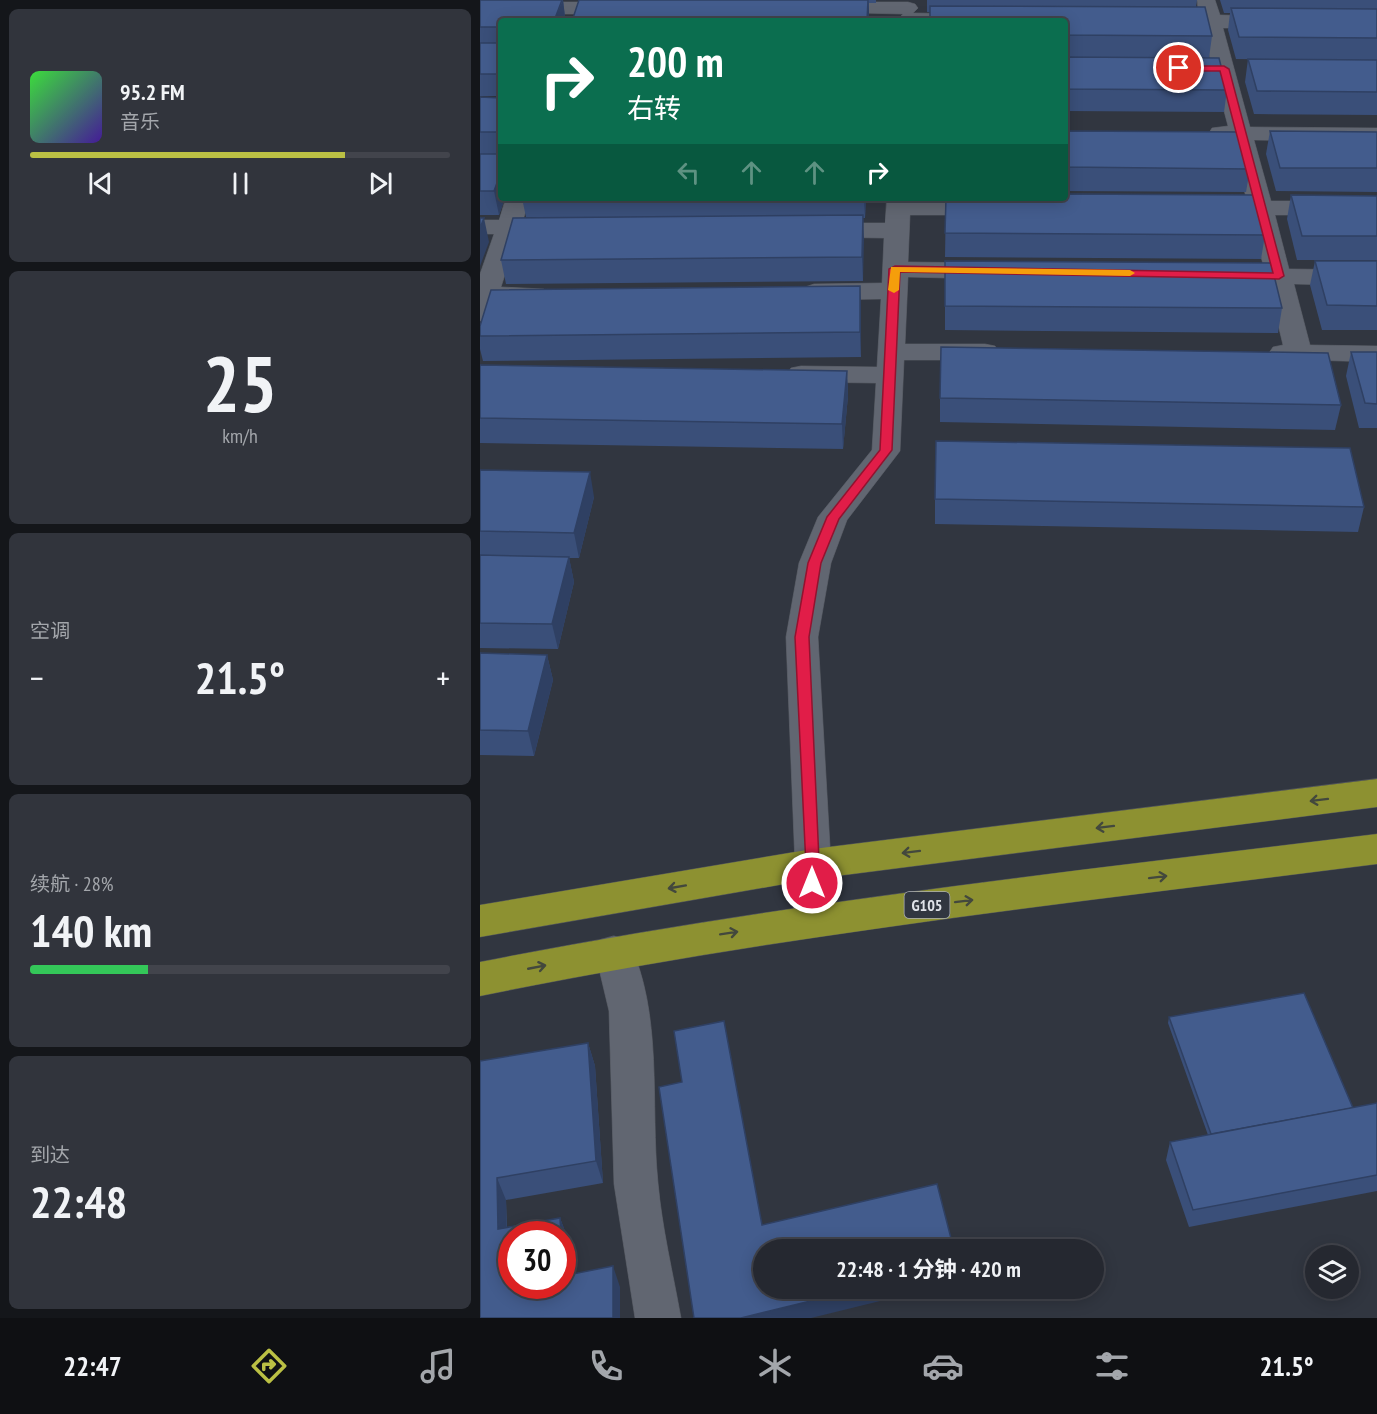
<!DOCTYPE html>
<html lang="zh">
<head>
<meta charset="utf-8">
<style>
  :root { --surface:#252830; --page:#31343c; --text:#f1f3f6; --muted:#a3a6ab; --line:#42444c; --accent:#bbc044 }
  body { margin:0; font-family:"PT Sans Narrow","Noto Sans SC",sans-serif; background:var(--page); color:var(--text); height:100vh; display:flex; flex-direction:column; font-size:22px; white-space:nowrap }
  * { box-sizing:border-box; margin:0 }
  p { font-size:20px; color:var(--muted) }
  .icon { flex:none; width:33px; height:33px; fill:none; stroke:currentColor; stroke-width:2; stroke-linecap:round; stroke-linejoin:round }
  .map { position:relative; flex:1; overflow:hidden }
  .panel { display:flex; flex-direction:column; gap:9px; padding:9px; background:#14161a; width:480px }
  .panel>* { flex:none }
  .guide { position:absolute; left:18px; top:18px; width:570px; height:183px; border-radius:6px; box-shadow:0 3px 15px #0003,0 0 0 2px var(--line); background:#0b6e4f; color:#fff; overflow:hidden }
  .fabs { position:absolute; left:825px; top:1245px; display:grid; gap:12px }
  .fabs a { display:grid; place-items:center; width:54px; height:54px; border-radius:50%; background:var(--surface); box-shadow:0 3px 15px #0003,0 0 0 2px var(--line); font-size:30px }
  .speed { position:absolute; left:18px; top:1221px; display:flex; gap:12px; font-size:30px; font-weight:700; text-align:center }
  .speed>* { display:grid; place-content:center; width:78px; height:78px; border-radius:50%; background:var(--surface); box-shadow:0 3px 15px #0003,0 0 0 2px var(--line); line-height:1 }
  .speed .limit { border:9px solid #d22; background:#fff; color:#111 }
  .pin { position:absolute; display:grid; place-items:center; width:51px; height:51px; color:#fff; margin:-26px; border:3px solid #fff; border-radius:50%; box-shadow:0 2px 6px #0007 }
  .me { position:absolute; width:66px; margin:-33px; rotate:0deg; stroke-linejoin:round; filter:drop-shadow(0 0 4px #0008) }
  .turn { display:flex; align-items:center; gap:21px; height:126px; padding:0 30px; font-size:27px }
  .turn .icon { width:78px; height:78px; stroke-width:2.5 }
  .turn b { display:block; font-size:42px; line-height:51px }
  .lanes { display:flex; align-items:center; height:57px; padding:0 30px; background:#0003; justify-content:center; gap:30px; direction:ltr }
  .lanes .off { opacity:.35 }
  .big { font-size:45px; font-weight:700; line-height:1.1 }
  .panel .tile { flex:1; display:flex; flex-direction:column; justify-content:center; gap:9px; min-width:0; padding:0 21px; border-radius:9px; background:var(--page) }
  .panel .dial { align-items:center; gap:0 }
  .dial b { font-size:78px; line-height:1 }
  .song { display:flex; align-items:center; gap:18px }
  .cover { width:72px; height:72px; border-radius:9px; background:linear-gradient(135deg,hsl(120 70% 55%),hsl(260 70% 35%)) }
  .played { height:6px; border-radius:3px; background:linear-gradient(90deg,var(--accent) 75%,var(--line) 75%) }
  .keys { display:flex; justify-content:space-around; direction:ltr }
  .heat { display:flex; justify-content:space-between; align-items:center; font-size:33px; direction:ltr }
  .charge { height:9px; border-radius:4px; background:linear-gradient(90deg,#34c759 28%,var(--line) 0) }
  .trip { position:absolute; left:273px; top:1239px; width:351px; height:60px; border-radius:30px; background:var(--surface); box-shadow:0 3px 15px #0003,0 0 0 2px var(--line); font-weight:700; line-height:60px; text-align:center }
  .menu { display:flex; height:96px; justify-content:space-around; align-items:center; background:#0f1013; color:var(--muted) }
  .menu .icon { width:42px; height:42px }
  .menu .selected { color:var(--accent) }
  .menu b { font-size:27px; color:var(--text) }
  main { display:flex; flex:1; min-height:0 }
  .map>svg:first-child { display:block }
</style>
</head>
<body>
<main>
<section class="panel">
<div class="tile">
<div class="song"><i class="cover"></i><div><b>95.2 FM</b><p>音乐</p></div></div>
<div class="played"></div>
<div class="keys"><svg class="icon" aria-label="previous" viewBox="0 0 24 24"><path d="M18 5L8 12l10 7zM5 5v14"/></svg><svg class="icon" aria-label="pause" viewBox="0 0 24 24"><path d="M8 5v14M16 5v14"/></svg><svg class="icon" aria-label="next" viewBox="0 0 24 24"><path d="M6 5l10 7-10 7zM19 5v14"/></svg></div>
</div>
<div class="tile dial"><b>25</b><p>km/h</p></div>
<div class="tile"><p>空调</p>
<div class="heat"><a>−</a><b class="big">21.5°</b><a>+</a></div>
</div>
<div class="tile"><p>续航 · 28%</p><b class="big">140 km</b><div class="charge"></div></div>
<div class="tile"><p>到达</p><b class="big">22:48</b></div>
</section>
<div class="map">
<svg width="897" height="1318" viewBox="0 0 897 1318">
  <rect width="100%" height="100%" fill="#313640"/>
  <g fill="none" stroke-linecap="round" stroke-linejoin="round">
    <defs>
      <g id="minor">
        <polygon points="717,0 735,0 740,15 793,16 800,18 803,22 800,26 793,28 743,28 770,127 897,128 897,142 774,140 791,201 897,201 897,215 795,215 809,269 897,270 897,286 814,284 830,345 897,346 897,362 793,359 789,353 793,347 803,345 788,283 740,280 736,275 740,270 784,268 770,215 725,213 722,208 725,203 767,201 751,140 732,138 729,133 732,128 748,126 722,28 676,25 673,21 676,17 719,15"/>
        <polygon points="0,2 141,2 148,4 151,8 148,12 141,14 0,14"/>
        <polygon points="343,2 428,2 435,4 438,8 433,13 493,14 500,16 503,20 419,21 418,19 423,14 336,12 333,8 336,4"/>
        <polygon points="26,198 50,198 43,220 85,222 88,227 85,232 38,234 21,287 64,289 68,295 64,301 16,303 9,319 0,321 0,274 14,234 0,234 0,220 19,220"/>
        <polygon points="407,198 520,203 523,208 520,213 511,215 430,215 428,262 508,263 517,266 521,271 517,276 508,279 428,277 425,344 505,344 515,346 519,352 515,358 505,360 424,360 420,451 367,520 351,563 338,637 351,864 351,920 345,931 332,936 319,931 313,920 315,864 306,637 319,563 338,517 392,450 396,383 321,382 311,380 307,374 311,368 321,366 397,367 401,299 334,300 325,297 321,292 325,287 334,284 402,283 404,238 337,237 328,235 325,230 328,225 337,223 405,223"/>
        <path d="M 134,936 L 148,940 C 184,1014 170,1104 178,1183 C 182,1228 193,1273 201,1318 L 155,1318 L 134,1184 L 129,1011 L 115,952 L 120,940 Z"/>
      </g>
      <g id="highway">
        <polygon points="897,779 897,807 333,879 0,937 0,905 333,849"/>
        <path d="M 897,834 L 897,864 C 597,902 297,935 0,996 L 0,962 C 297,903 597,871 897,834 Z"/>
      </g>
    </defs>
    <use href="#minor" stroke="#51555d" stroke-width="1"/>
    <use href="#highway" stroke="#51555d" stroke-width="1"/>
    <use href="#minor" fill="#616671" fill-rule="evenodd"/>
    <use href="#highway" fill="#8d9131" fill-rule="evenodd"/>
  </g>
  <g fill="#3a4f79">
    <polygon points="0,0 83,0 85,17 21,21 21,96 0,96"/>
    <polygon points="99,0 396,0 396,3 389,3 389,21"/>
    <polygon points="447,0 717,0 716,7 732,36 729,58 747,90 744,112 585,111 585,21 447,12"/>
    <polygon points="740,0 897,0 897,115 774,114 765,82 768,59 840,60 756,59 748,30 750,13 744,13"/>
    <polygon points="0,97 21,98 21,198 25,198 19,215 0,215"/>
    <polygon points="585,131 770,169 766,192 585,191"/>
    <polygon points="790,131 897,132 897,192 796,191 786,154"/>
    <polygon points="811,195 897,196 897,260 817,260 807,219"/>
    <polygon points="42,198 386,198 385,218 383,218 383,281 26,284 21,260 145,217 46,217"/>
    <polygon points="466,198 785,235 781,259 465,257"/>
    <polygon points="465,261 802,308 798,333 465,330"/>
    <polygon points="835,261 897,261 897,330 842,330 830,285"/>
    <polygon points="380,286 381,357 3,361 0,349 0,326"/>
    <polygon points="871,352 897,352 897,428 879,428 866,376"/>
    <polygon points="0,365 367,371 368,396 363,449 0,443"/>
    <polygon points="460,398 861,405 855,430 460,422"/>
    <polygon points="0,470 114,497 99,558 89,558 94,582 78,649 0,648"/>
    <polygon points="455,499 884,507 878,532 455,524"/>
    <polygon points="0,653 67,655 73,680 54,756 0,755"/>
    <polygon points="689,1017 873,1108 897,1103 897,1191 709,1227 686,1160 690,1142 728,1135 688,1023"/>
    <polygon points="108,1043 115,1066 123,1183 26,1200 27,1227 80,1218 88,1239 89,1274 140,1287 0,1318 0,1061"/>
  </g>
  <g fill="#2f4063">
    <polygon points="83,0 85,17 84,21 74,21"/>
    <polygon points="389,0 389,21 387,21"/>
    <polygon points="21,172 21,198 25,198 19,215 14,191"/>
    <polygon points="384,198 386,198 385,218"/>
    <polygon points="383,215 384,239 383,281 382,257"/>
    <polygon points="4,218 9,242 0,266 0,228"/>
    <polygon points="380,286 381,310 381,357 380,332"/>
    <polygon points="367,371 368,396 363,449 362,424"/>
    <polygon points="110,472 114,497 99,558 94,533"/>
    <polygon points="89,557 94,582 78,649 72,624"/>
    <polygon points="67,655 73,680 54,756 48,731"/>
    <polygon points="108,1043 115,1066 123,1183 116,1161"/>
    <polygon points="17,1178 26,1200 27,1250 18,1229"/>
    <polygon points="80,1218 88,1239 90,1296 83,1276 82,1234 81,1234"/>
    <polygon points="133,1266 140,1287 140,1318 133,1318"/>
    <polygon points="384,1288 453,1288 331,1318 261,1318"/>
  </g>
  <g fill="#435c8d" stroke="#2f4063" stroke-width="1.5">
    <polygon points="0,0 82,0 74,21 21,21 21,27 0,27"/>
    <polygon points="99,0 388,0 387,21 92,21"/>
    <polygon points="450,6 725,7 732,36 585,35 585,21 450,21"/>
    <polygon points="751,8 897,9 897,38 759,37"/>
    <rect x="0" y="43" width="21" height="31"/>
    <polygon points="585,57 739,58 747,90 585,89"/>
    <polygon points="768,59 897,60 897,92 777,91"/>
    <polygon points="0,97 21,98 21,132 0,132"/>
    <polygon points="585,131 761,132 770,169 585,167"/>
    <polygon points="790,131 897,132 897,168 800,168"/>
    <polygon points="0,154 21,154 21,172 14,191 0,191"/>
    <polygon points="585,194 775,195 785,235 465,233 466,198 585,198"/>
    <polygon points="811,195 897,196 897,236 822,236"/>
    <polygon points="383,215 382,257 21,260 33,218"/>
    <polygon points="0,218 4,218 0,228"/>
    <polygon points="465,261 791,263 802,308 465,306"/>
    <polygon points="835,261 897,261 897,306 847,305"/>
    <polygon points="380,286 380,332 0,336 0,326 11,290"/>
    <polygon points="461,347 848,353 861,405 460,398"/>
    <polygon points="871,352 897,352 897,404 885,403"/>
    <polygon points="0,365 367,371 362,424 0,418"/>
    <polygon points="456,441 870,448 884,507 455,499"/>
    <polygon points="0,470 110,472 94,533 0,531"/>
    <polygon points="0,555 89,557 72,624 0,623"/>
    <polygon points="0,653 67,655 48,731 0,730"/>
    <polygon points="824,993 873,1108 731,1134 689,1017"/>
    <polygon points="244,1021 282,1225 457,1184 474,1250 284,1250 284,1288 384,1288 261,1318 214,1318 179,1087 202,1082 194,1031"/>
    <polygon points="108,1043 116,1161 17,1178 18,1229 80,1218 81,1234 32,1234 32,1286 82,1286 82,1273 83,1276 133,1266 133,1318 0,1318 0,1061"/>
    <polygon points="897,1103 897,1175 713,1210 690,1142"/>
  </g>
  <defs><path id="oneway-shaft" d="M-6 0H5M1.5-3L5.5 0L1.5 3" fill="none" stroke-width="1.6" stroke-linecap="round" stroke-linejoin="round" transform="scale(1.5)"/></defs>
  <g stroke="#43483d">
    <use href="#oneway-shaft" transform="translate(839 800) rotate(173)"/>
    <use href="#oneway-shaft" transform="translate(625 827) rotate(173)"/>
    <use href="#oneway-shaft" transform="translate(431 852) rotate(173)"/>
    <use href="#oneway-shaft" transform="translate(678 877) rotate(-7)"/>
    <use href="#oneway-shaft" transform="translate(197 887) rotate(170)"/>
    <use href="#oneway-shaft" transform="translate(484 901) rotate(-7)"/>
    <use href="#oneway-shaft" transform="translate(249 933) rotate(-9)"/>
    <use href="#oneway-shaft" transform="translate(57 967) rotate(-11)"/>
  </g>
  <polygon fill="#e11d48" stroke="#92132f" stroke-width="1.5" points="696,66 744,66 749,69 804,276 799,279 420,272 412,450 359,519 341,563 329,637 340,883 332,889 327,887 315,637 328,563 347,517 400,450 409,269 415,266 793,273 740,71 699,71 696,70"/>
  <polygon fill="#f59e0b" points="411,267 650,270 655,273 650,276 420,272 419,290 414,293 408,290"/>
  <g text-anchor="middle" dominant-baseline="central" stroke-width="6" stroke-linejoin="round" paint-order="stroke">
    <rect fill="#313640" stroke="#acafb6" stroke-width="1.5" x="424.5" y="892" width="45" height="26" rx="4.5"/>
    <g font-size="16" font-weight="bold" fill="#e0e3e9">
      <text x="447" y="905">G105</text>
    </g>
  </g>
</svg>
<div class="fabs">
<a><svg class="icon" aria-label="layers" viewBox="0 0 24 24"><path d="M12 4l9 5-9 5-9-5zM3 14l9 5 9-5"/></svg></a>
</div>
<div class="speed"><div class="limit">30</div></div>
<div class="pin" style="left:699px;top:68px;background:#d93025"><svg class="icon" aria-label="arrive" viewBox="0 0 24 24"><path d="M6 21V4h12l-3 4 3 4H6"/></svg></div>
<svg class="me" style="left:332px;top:883px" viewBox="-20 -20 40 40"><circle r="17" fill="#e11d48" stroke="#fff" stroke-width="3"/><path d="M0-11L8 9 0 5-8 9z" fill="#fff"/></svg>
<div class="trip">22:48 · 1 分钟 · 420 m</div>
<div class="guide">
<div class="turn"><svg class="icon" aria-label="right" viewBox="0 0 24 24"><path d="M7 20v-9h11M14 6l5 5-5 5"/></svg><div><b>200 m</b>右转</div></div>
<div class="lanes"><svg class="icon off" aria-label="left" viewBox="0 0 24 24"><path d="M17 20v-9H6M10 6l-5 5 5 5"/></svg><svg class="icon off" aria-label="ahead" viewBox="0 0 24 24"><path d="M12 20V5M6 11l6-6 6 6"/></svg><svg class="icon off" aria-label="ahead" viewBox="0 0 24 24"><path d="M12 20V5M6 11l6-6 6 6"/></svg><svg class="icon" aria-label="right" viewBox="0 0 24 24"><path d="M7 20v-9h11M14 6l5 5-5 5"/></svg></div>
</div>
</div>
</main>
<nav class="menu">
<b>22:47</b>
<svg class="icon selected" aria-label="directions" viewBox="0 0 24 24"><path d="M12 3l9 9-9 9-9-9zM9 14v-3h6M13 9l2 2-2 2"/></svg>
<svg class="icon" aria-label="music" viewBox="0 0 24 24"><path d="M9 18V5l10-2v13"/><circle cx="6" cy="18" r="3"/><circle cx="16" cy="16" r="3"/></svg>
<svg class="icon" aria-label="phone" viewBox="0 0 24 24"><path d="M5 4h4l2 5-3 2q2 4 5 5l2-3 5 2v4C11 20 4 13 5 4z"/></svg>
<svg class="icon" aria-label="climate" viewBox="0 0 24 24"><path d="M12 3v18M4 7l16 10M4 17L20 7"/></svg>
<svg class="icon" aria-label="car" viewBox="0 0 24 24"><path d="M5 17H2v-5l4-1 3-4h7l3 4 3 1v5h-3M9 17h6M6 11h13"/><circle cx="7" cy="17" r="2"/><circle cx="17" cy="17" r="2"/></svg>
<svg class="icon" aria-label="filters" viewBox="0 0 24 24"><path d="M4 7h16M4 17h16"/><circle cx="9" cy="7" r="2"/><circle cx="15" cy="17" r="2"/></svg>
<b>21.5°</b>
</nav>
</body>
</html>
